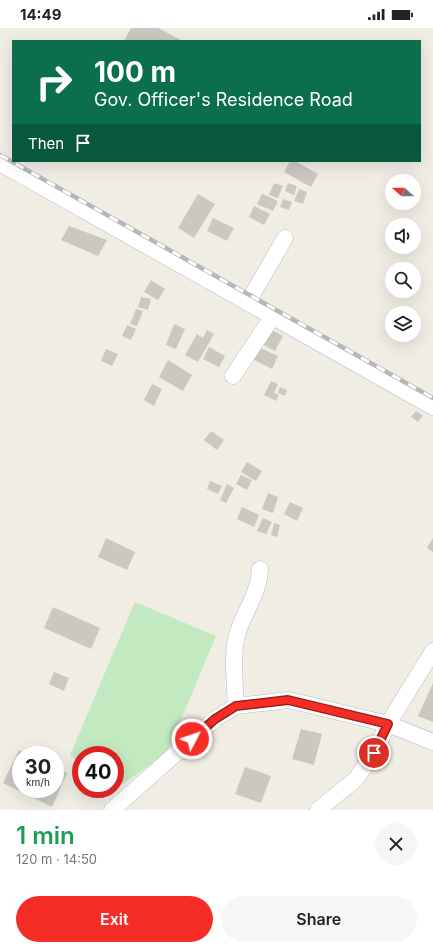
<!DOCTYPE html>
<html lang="en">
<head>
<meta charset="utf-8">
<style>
	body { margin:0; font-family:Inter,sans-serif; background:#f6f6f6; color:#222; height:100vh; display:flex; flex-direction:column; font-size:15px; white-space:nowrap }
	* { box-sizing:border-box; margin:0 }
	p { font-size:13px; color:#767676 }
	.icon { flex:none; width:22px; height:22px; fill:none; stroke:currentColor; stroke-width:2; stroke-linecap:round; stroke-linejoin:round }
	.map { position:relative; height:782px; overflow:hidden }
	.side { display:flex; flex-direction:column; background:#fff; flex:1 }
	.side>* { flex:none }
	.banner { position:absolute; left:12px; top:12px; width:409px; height:122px; border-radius:0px; box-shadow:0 4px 16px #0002; background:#0b6e4f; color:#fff; overflow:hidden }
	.needle { width:26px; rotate:290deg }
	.tools { position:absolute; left:385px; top:146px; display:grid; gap:8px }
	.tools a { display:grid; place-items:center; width:36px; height:36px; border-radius:50%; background:#fff; box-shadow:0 4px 16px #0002; font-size:20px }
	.speed { position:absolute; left:12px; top:718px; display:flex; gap:8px; font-size:20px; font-weight:700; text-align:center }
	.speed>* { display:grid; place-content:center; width:52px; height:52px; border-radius:50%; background:#fff; box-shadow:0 4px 16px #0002; line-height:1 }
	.speed small { font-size:10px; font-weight:400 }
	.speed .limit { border:6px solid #d22; background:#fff; color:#111 }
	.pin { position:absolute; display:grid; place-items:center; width:34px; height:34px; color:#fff; margin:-17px; border:2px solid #fff; border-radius:50%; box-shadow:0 1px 4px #0007 }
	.me { position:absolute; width:44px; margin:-22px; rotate:49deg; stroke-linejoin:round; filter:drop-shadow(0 0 3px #0008) }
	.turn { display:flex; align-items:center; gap:14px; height:84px; padding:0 16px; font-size:18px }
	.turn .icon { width:52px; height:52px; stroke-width:2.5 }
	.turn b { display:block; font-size:28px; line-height:34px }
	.then { display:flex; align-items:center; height:38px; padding:0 16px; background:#0003; gap:8px; font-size:15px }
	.round { display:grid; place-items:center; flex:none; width:42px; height:42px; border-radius:21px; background:#f6f6f6 }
	.summary { display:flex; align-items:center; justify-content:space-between; height:68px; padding:0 16px }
	h1 { font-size:24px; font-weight:600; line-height:30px; color:#1e9e55 }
	.primary-button { display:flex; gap:8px; margin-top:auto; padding:8px 16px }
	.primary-button a { flex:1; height:46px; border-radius:24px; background:#f52d26; color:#fff; font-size:16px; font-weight:600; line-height:46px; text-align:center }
	.primary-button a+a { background:#f6f6f6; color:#222 }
	.status { display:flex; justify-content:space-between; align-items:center; height:28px; padding:0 20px; background:#fff; direction:ltr }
	.status svg { height:11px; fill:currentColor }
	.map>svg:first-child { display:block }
</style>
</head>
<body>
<div class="status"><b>14:49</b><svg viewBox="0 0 49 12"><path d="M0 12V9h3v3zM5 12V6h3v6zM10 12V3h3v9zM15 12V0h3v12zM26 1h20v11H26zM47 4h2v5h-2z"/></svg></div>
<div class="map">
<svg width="433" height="782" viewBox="0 0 433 782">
	<rect width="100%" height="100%" fill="#f0ede5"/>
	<path fill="#c2e9c0" d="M135,574l81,34 -49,117 -50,35 -2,-2v-31h-34v8l-11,-8z"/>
	<g fill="#cbc8c2">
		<path d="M131,0h27l25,13h-59z"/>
		<path d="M290,133h5l23,13 -7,13 -27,-15z"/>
		<path d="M274,155l9,3 -5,12 -9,-3z"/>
		<path d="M288,155l9,3 -3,9 -9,-4z"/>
		<path d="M299,161l8,3 -4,12 -9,-3z"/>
		<path d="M198,166l17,10 -21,34 -16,-10z"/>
		<path d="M262,166l16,7 -5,10 -16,-7z"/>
		<path d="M283,171l9,3 -3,8 -9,-3z"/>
		<path d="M254,178l16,8 -6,11 -15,-8z"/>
		<path d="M213,190l21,10 -7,13 -20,-10z"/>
		<path d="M69,198l38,14 -9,16 -37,-16z"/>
		<path d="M151,252l14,9 -7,11 -14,-8z"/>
		<path d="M141,269l10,2 -3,11 -10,-3z"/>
		<path d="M136,281l7,2 -6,15 -7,-2z"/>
		<path d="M174,296l11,5 -9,20 -10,-4z"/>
		<path d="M127,297l9,4 -5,11 -9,-4z"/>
		<path d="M270,301l13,7 -8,15 -13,-7z"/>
		<path d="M207,302l7,4 -16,28 -13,-7 12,-21 6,4z"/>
		<path d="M209,319l16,9 -6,11 -16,-8z"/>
		<path d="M258,319l20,9 -6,13 -20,-10z"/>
		<path d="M106,321l12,5 -6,12 -11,-5z"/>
		<path d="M168,332l24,15 -9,16 -24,-14z"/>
		<path d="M271,353l7,3 -4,9 5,2 -3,6 -12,-6z"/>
		<path d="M152,356l10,5 -8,17 -10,-6z"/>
		<path d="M280,359l7,3 -2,6 -7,-3z"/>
		<path d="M416,383l7,5 -5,6 -7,-5z"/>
		<path d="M211,403l13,9 -7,10 -13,-10z"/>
		<path d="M247,434l15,9 -6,10 -15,-9z"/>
		<path d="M241,447l11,5 -5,10 -11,-6z"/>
		<path d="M210,453l12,5 -4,8 -11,-5z"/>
		<path d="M227,456l7,4 -8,15 -6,-3z"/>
		<path d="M268,465l10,4 -5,16 -11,-4z"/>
		<path d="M290,474l13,6 -6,13 -13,-7z"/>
		<path d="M242,479l17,8 -5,12 -17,-8z"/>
		<path d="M263,490l9,4 -6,12 -9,-3z"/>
		<path d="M274,495l6,2 -3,12 -6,-2z"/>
		<path d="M106,510l29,14 -8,18 -29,-13z"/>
		<path d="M433,510v14l-6,-4z"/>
		<path d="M53,579l47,21 -9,21 -47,-21z"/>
		<path d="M54,644l15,6 -5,13 -15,-7z"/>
		<path d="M433,655v39l-15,-6z"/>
		<path d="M301,701l21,5 -8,31 -22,-6z"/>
		<path d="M19,722l11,5h-9v34h34v-22l12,6 -15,34 -49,-24z"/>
		<path d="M245,739l26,9 -10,27 -26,-9z"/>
	</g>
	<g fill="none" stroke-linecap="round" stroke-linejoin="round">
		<defs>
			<g id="minor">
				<path d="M0,135l433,244"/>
				<path d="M248,274l37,-64"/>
				<path d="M233,348l40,-60"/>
				<path d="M236,678c-1,-22 -4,-45 0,-67 5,-24 23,-43 24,-70"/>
				<path d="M112,782l103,-91 21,-13 53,-6 99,24 45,18"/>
				<path d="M318,782l38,-31 18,-26 14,-29 45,-73"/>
			</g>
		</defs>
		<use href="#minor" stroke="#b8bbc0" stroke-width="17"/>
		<use href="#minor" stroke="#fff" stroke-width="16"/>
		<defs>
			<path id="rail" d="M0,127l433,243"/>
		</defs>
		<use href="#rail" stroke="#b6b7b8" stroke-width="4.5"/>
		<use href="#rail" stroke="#fff" stroke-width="3" stroke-dasharray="9" stroke-linecap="butt"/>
	</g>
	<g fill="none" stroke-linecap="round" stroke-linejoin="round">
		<defs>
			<path id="route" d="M192,711l23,-20 21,-13 52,-6 100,24 -14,29"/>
		</defs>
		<use href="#route" stroke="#9f1d19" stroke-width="10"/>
		<use href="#route" stroke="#f52d26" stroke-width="7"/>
	</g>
</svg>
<div class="tools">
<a><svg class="needle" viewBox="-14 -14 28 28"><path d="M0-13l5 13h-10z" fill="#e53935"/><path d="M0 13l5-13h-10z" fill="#767676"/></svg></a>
<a><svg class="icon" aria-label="sound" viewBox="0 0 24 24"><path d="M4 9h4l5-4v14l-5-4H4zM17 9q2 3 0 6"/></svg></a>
<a><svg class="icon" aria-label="search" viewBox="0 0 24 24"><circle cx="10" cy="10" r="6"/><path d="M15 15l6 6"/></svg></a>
<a><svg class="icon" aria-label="layers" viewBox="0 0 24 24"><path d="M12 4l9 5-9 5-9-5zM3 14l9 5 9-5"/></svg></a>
</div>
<div class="speed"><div>30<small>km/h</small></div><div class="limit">40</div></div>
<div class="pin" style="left:374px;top:725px;background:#d93025"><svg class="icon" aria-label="arrive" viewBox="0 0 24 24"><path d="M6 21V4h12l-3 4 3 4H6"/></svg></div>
<svg class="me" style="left:192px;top:711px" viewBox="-20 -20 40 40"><circle r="17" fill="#f52d26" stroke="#fff" stroke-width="3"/><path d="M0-11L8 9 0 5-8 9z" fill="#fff"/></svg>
<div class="banner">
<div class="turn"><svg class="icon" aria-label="right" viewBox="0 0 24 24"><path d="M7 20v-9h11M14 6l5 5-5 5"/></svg><div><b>100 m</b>Gov. Officer's Residence Road</div></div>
<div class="then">Then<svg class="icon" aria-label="arrive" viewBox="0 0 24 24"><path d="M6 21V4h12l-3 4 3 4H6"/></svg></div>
</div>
</div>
<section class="side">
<div class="summary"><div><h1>1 min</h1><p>120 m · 14:50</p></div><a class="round"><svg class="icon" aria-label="close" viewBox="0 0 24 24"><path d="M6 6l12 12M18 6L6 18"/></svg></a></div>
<div class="primary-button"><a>Exit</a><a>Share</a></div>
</section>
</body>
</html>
